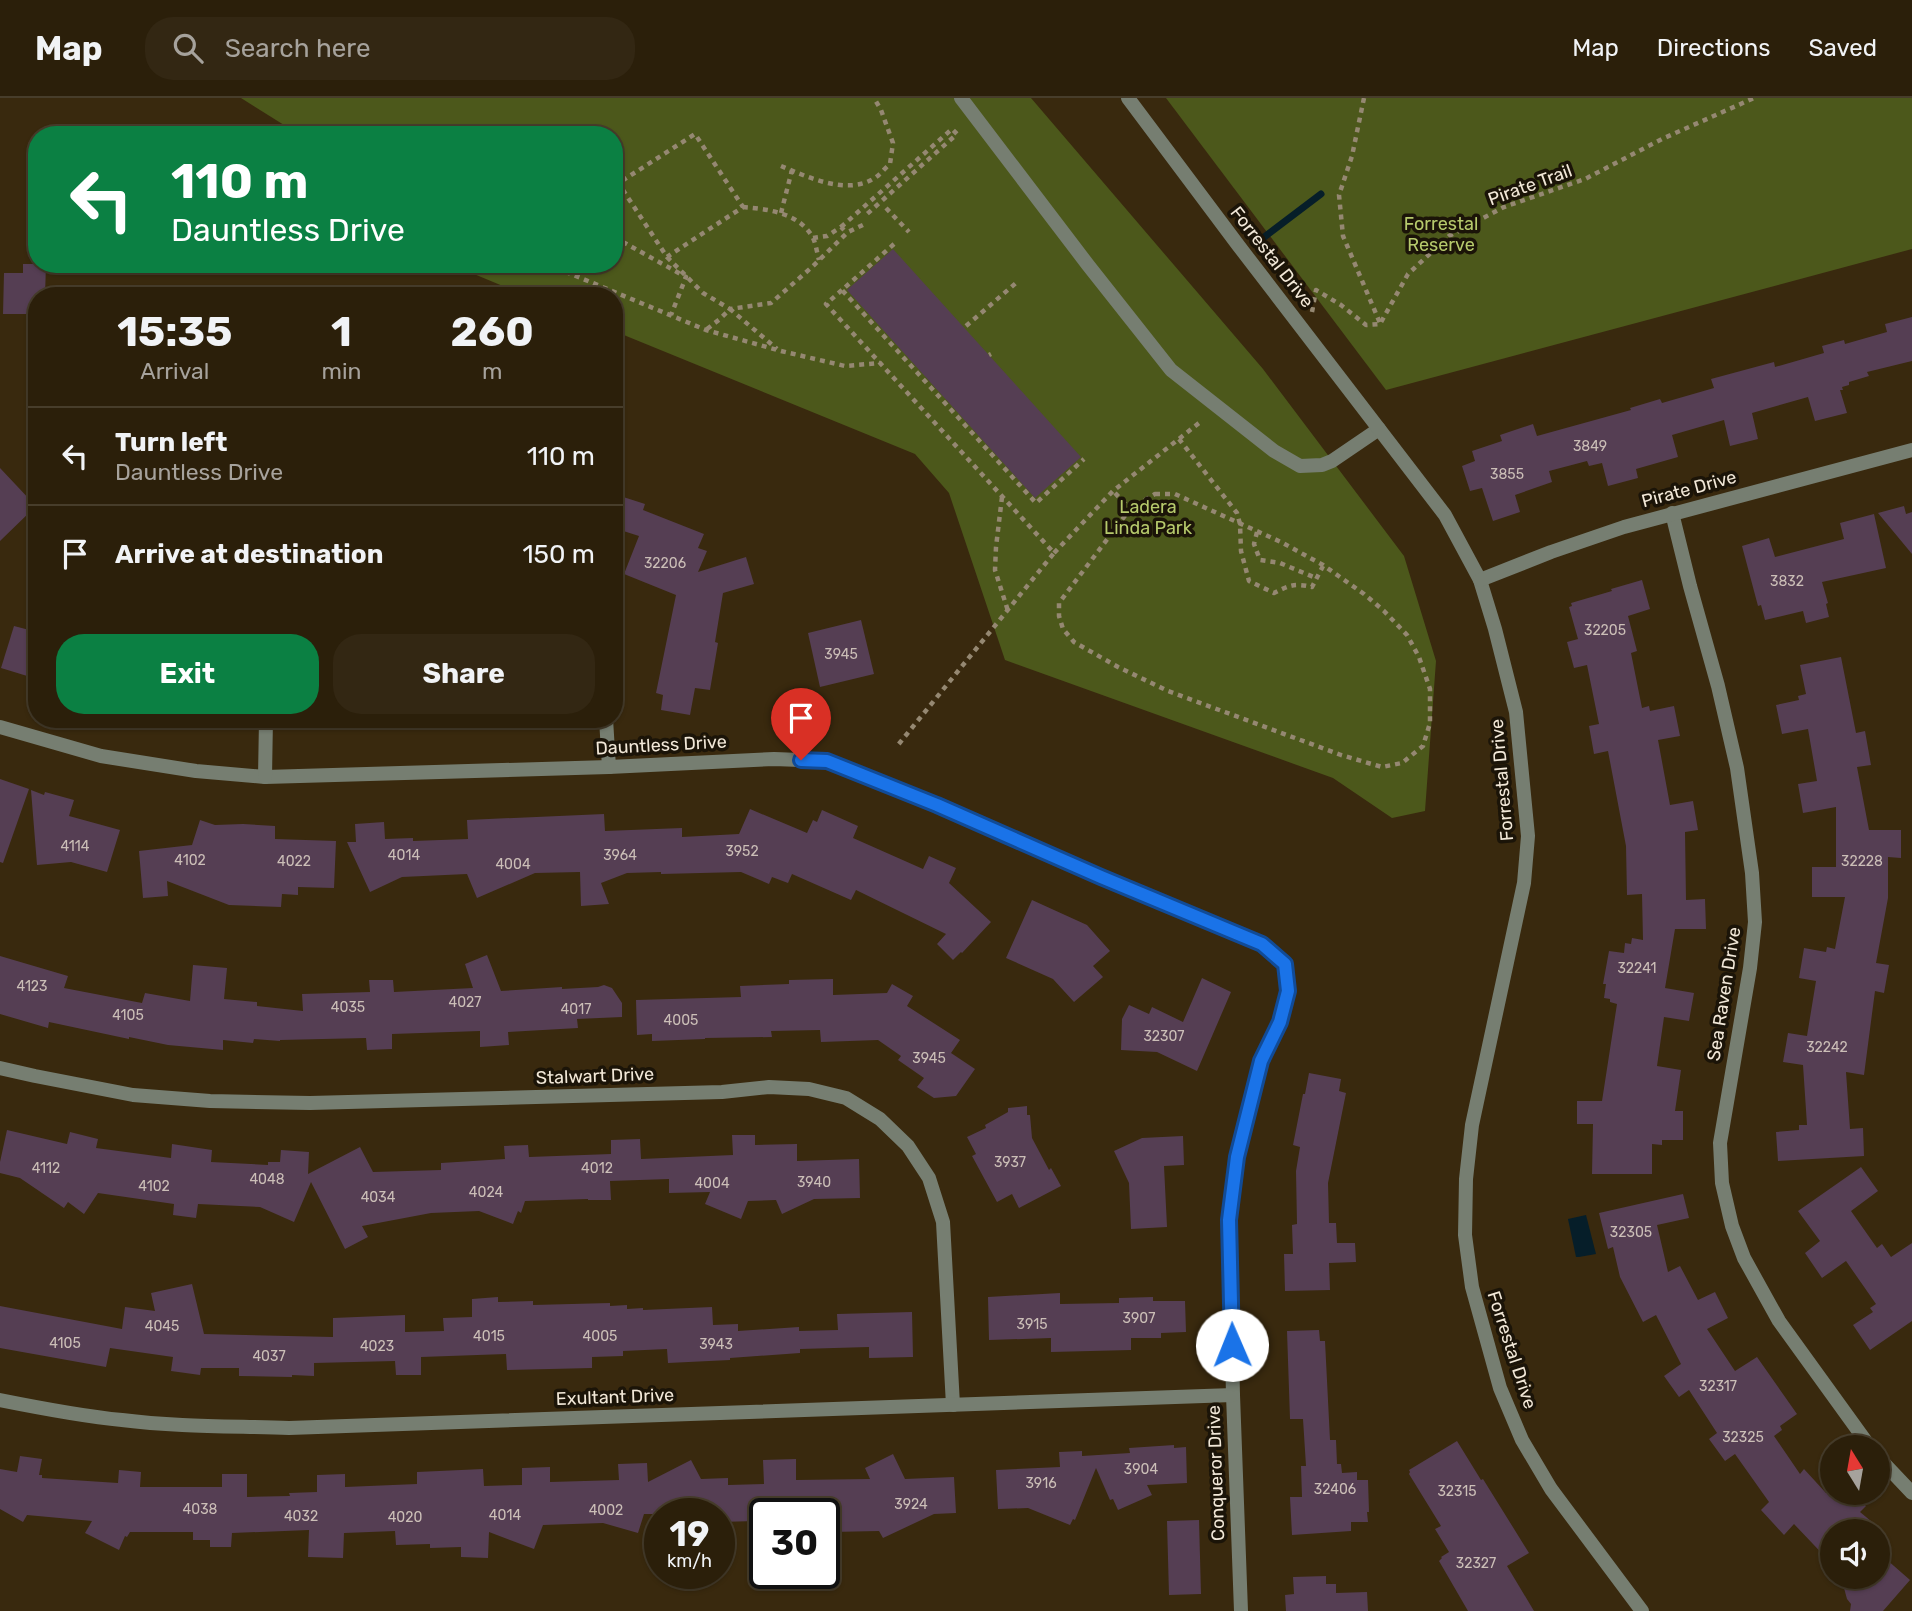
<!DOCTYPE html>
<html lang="en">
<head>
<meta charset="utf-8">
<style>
	body { margin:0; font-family:Rubik,sans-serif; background:#332713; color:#f1f3f6; height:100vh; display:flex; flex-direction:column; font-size:26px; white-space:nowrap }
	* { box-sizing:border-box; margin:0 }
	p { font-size:23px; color:#a6a29c }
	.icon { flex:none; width:38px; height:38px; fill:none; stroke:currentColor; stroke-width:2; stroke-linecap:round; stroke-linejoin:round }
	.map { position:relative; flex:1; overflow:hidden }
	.details { position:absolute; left:28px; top:189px; width:595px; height:441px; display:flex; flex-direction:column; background:#2b1f0a; border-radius:28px; box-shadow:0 2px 5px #0004,0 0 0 2px #473d2b }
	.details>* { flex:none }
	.hud { position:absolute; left:28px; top:28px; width:595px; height:147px; border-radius:28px; box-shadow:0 2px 5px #0004,0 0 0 2px #473d2b; background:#0b8043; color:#fff; overflow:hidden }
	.needle { width:46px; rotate:349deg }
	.buttons { position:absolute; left:1820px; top:1337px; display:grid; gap:14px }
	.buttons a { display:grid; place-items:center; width:70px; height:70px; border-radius:50%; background:#2b1f0a; box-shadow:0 2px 5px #0004,0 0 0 2px #473d2b; font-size:35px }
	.speed { position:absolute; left:644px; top:1400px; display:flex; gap:14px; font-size:35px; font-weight:700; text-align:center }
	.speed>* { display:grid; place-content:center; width:91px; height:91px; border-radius:50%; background:#2b1f0a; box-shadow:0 2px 5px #0004,0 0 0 2px #473d2b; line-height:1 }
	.speed small { font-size:18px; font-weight:400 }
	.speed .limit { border:4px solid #111; border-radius:10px; background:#fff; color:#111 }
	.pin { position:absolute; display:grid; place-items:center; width:60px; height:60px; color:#fff; margin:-72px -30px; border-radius:50% 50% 50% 0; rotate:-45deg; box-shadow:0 0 7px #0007 }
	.pin .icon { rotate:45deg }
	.me { position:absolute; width:77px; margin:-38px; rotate:359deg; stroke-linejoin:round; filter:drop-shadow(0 0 5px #0008) }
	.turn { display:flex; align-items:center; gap:24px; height:147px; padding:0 28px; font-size:32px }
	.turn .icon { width:91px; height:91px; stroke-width:2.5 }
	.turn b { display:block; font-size:49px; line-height:60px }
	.eta { display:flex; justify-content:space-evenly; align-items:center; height:119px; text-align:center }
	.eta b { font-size:42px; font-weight:700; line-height:49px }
	.primary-button { display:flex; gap:14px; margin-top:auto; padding:14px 28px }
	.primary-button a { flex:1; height:80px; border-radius:28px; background:#0b8043; color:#fff; font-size:28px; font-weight:700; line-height:80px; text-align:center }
	.primary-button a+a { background:#332713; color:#f1f3f6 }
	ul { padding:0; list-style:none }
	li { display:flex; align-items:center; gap:21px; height:98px; padding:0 28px; border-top:2px solid #473d2b }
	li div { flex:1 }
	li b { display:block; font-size:26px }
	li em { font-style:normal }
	header { display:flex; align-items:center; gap:42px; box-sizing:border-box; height:98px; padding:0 35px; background:#2b1f0a; border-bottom:2px solid #473d2b }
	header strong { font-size:33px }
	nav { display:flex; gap:38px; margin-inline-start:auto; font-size:24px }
	.search { width:490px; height:63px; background:#332713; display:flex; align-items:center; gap:18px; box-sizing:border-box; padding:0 24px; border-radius:28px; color:#a6a29c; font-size:26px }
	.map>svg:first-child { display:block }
</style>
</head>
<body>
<header>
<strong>Map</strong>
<div class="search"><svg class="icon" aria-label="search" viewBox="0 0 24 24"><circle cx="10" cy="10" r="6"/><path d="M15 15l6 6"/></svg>Search here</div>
<nav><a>Map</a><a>Directions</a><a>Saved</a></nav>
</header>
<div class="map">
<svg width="1912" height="1513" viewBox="0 0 1912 1513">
	<rect width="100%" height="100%" fill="#39290e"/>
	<g fill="#4c581b">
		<path d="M241,0h790l232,271 141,187 32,105 -11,150 -33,7 -59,-40 -328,-118 -56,-167 -34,-39 -301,-123v-35h-87l-77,-32h164v-129h-314z"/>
		<path d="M1166,0h746v151l-526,141z"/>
	</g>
	<path fill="#061e29" d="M1586,1117l10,39 -17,3h-3l-8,-38z"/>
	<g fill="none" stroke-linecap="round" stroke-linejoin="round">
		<path stroke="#061e29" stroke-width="7" d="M1263,140l58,-44"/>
	</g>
	<g fill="#553e53">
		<path d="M893,151l188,208 -46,41 -188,-208z"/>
		<path d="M23,166h23l-1,32h-8v18h-34l1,-41h19z"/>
		<path d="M1912,219v44l-45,11 2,4 -20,6v3l-7,2 1,3h-3l7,23 -32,8 -7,-24 -56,16 6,26 -28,7 -6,-26 -52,15 6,22 -42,12 2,9 -30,8 -6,-23 -13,3 -2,-5 -38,10 3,11 -37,13 5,17 -27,9 -11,-33 -12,3 -8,-25 13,-5 -3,-10 30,-10 -2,-6 33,-11 4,12 94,-26 -1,-2 30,-9 2,4 52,-15 -3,-9 63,-17 1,5 49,-14 -2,-7 22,-6 1,4 42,-12 -2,-8z"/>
		<path d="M0,370l32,34 -2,2 4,4 -34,33z"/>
		<path d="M614,396l31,10 -2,6 61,24 -6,14 9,3 -9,21 48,-15 8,27 -31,9 -8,49 3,1 -8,47 -15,-2 -5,27 -29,-5 2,-15 -7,-2 20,-98 -52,-21 15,-38 -25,-8z"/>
		<path d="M1904,408l2,8 6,-2v42l-34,-41z"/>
		<path d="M1874,416l12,54 -64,14 6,21 -2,1 3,13 -23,6 -3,-12 -38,9 -4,-15 -3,1 -16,-60 27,-8 6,19 69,-18 -4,-16z"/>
		<path d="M1642,482l8,29 -22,7 9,35 -6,2 11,55 7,-2 1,5 24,-5 6,30 -22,4 12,65 23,-4 5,29 -13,2 1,68 19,-1 1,30h-31l-10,59 29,5 -5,28 -25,-4 -7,49 24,4 -6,41h8v29h-21v5l-10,-1v30h-60l1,-50h-16v-23h25l15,-97 -7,-2v-3l-6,-1 2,-14h-3l6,-33 15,2 1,-10 6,1 1,-6 11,2 -1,-46 -15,1 -1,-49 -18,-95 -14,3 -5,-28 10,-2 -12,-59 -13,3 -7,-26 11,-3 -9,-32 3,-1 -1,-3 41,-12 -1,-2z"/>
		<path d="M861,522l13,54 -54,13 -12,-54z"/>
		<path d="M14,528l23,6v47l-36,-11z"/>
		<path d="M1841,559l15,76 9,-2 6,34 -14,2 12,63h32v28l-13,-1v41l-12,65 13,2 -5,28 -9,-2 -11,84 -18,-3 4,57 13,-1 1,28 -86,5 -2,-29 23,-2v-5h8l-4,-60 -20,-3 5,-29 19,3 9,-55 -17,-3 5,-30 22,4 1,-5 8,2 10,-52h-33v-30h24v-60l-33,6 -5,-29 19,-3 -9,-52 -26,5 -6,-29 23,-5 -1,-4 8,-2 -6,-29z"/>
		<path d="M0,681l29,10 -26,74 -3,-1z"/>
		<path d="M31,692l13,5 1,-3 29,8 -5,16 51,14 -13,42 -36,-10 -34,3z"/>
		<path d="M750,711l57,24 6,-13 4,2 5,-12 36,16 -5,12 70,31 6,-13 27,12 -7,15 42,39 -29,31 -1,-1 -8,8 -16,-16 9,-10 -90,-44 -5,10 -59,-26 -4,9 -16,-6 -3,7 -28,-12 -80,2v-2l-34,1 -26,10 8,21 -28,2 -1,-34 -45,1 -58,25 -10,-24 -65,3 -32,15 -23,-50h9l-1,-18 29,-2 1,17 28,-1v3l55,-2 -1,-19 137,-6 1,17 77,-3v9l57,-3z"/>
		<path d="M200,722l15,5 28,-1 32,2v13l61,2 -2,47 -36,-1v8l-16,-1 -1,13 -52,-2 -62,-24 1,15 -25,2 -4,-47 53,-6z"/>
		<path d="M1032,802l55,25 23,26 -17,15 10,11 -29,25 -21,-23 -47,-21z"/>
		<path d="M487,857l14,36 61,-4v2l36,-2 6,-2 8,3 10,15v14l-45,2 1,9 -70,4 1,13 -29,2v-16l-88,3v15l-25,1 -1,-12 -86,2v1l-26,-2 -1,4 -30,-3v10l-55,-5 -39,-8v2l-80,-17 -1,6 -48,-14v-58l68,20 -4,12 78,15 3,-10 45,8 3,-36 34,3 -3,31 33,3v4l46,5 -1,-17 68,-2 -1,-12h24l1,12 79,-4 -8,-24z"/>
		<path d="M1202,880l29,14 -34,79 -40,-19 -36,-2 1,-31 7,-14 20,9 3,-7 31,15z"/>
		<path d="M833,881v16l54,-2 5,-9 21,12 -6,10 53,34 -9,13 24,16 -19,27 -22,2 -17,-11 7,-9 -26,-18 3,-4 -23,-16 -57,2 -1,-12 -49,1 1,6 -67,1v1l-53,2v-7l-15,1 -1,-35 105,-3 -1,-11 49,-2v-4z"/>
		<path d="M1309,975l32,6 -2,12 7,2 -18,90 1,40h7l1,20h18l1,19 -27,1 1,27 -45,1 -1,-37h9l-1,-29 5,-1 -1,-53 4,-24 -7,-2 10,-51h2z"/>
		<path d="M1027,1008v9h3l2,23 17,32 2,-2 10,18 -42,22 -7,-14 -15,8 -25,-46 4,-2 -9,-17 19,-9 -1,-3 23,-13v-4z"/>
		<path d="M7,1032l60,14 3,-12 28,7 -2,9 75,10 1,-14 40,6 -1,12 57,3v-3h12l1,-12 28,2 -1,22 52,-27 13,25 68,-2v-7l64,-4 -1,-13 24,-1 1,12 82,-3v-14l29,-1 1,20 92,-4 -1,-20h23v10l42,-1v17l62,-2 1,39 -46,1 -32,15 -6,-14 -28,1 -7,18 -36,-15 5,-12 -41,1v-14l-59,2 1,19h-23v-1l-63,2 -4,12 -3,-2 -5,13 -34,-13 -48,2 -69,13 6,11 -23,12 -34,-67 -17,40 -34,-15 -62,-3 -2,14 -23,-3 1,-11 -76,-11 -14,21 -16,-12 -4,6 -44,-30 -20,-5v-11z"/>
		<path d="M1183,1038l1,29 -20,1 3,61 -36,2 -2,-46 -15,-32 28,-13z"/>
		<path d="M1861,1069l17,24 -27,20 26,37 5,-4 9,13 21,-14v78l-42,29 -17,-25 20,-13 -3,-4 6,-4 -30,-43 -24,17 -17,-25 15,-12 -22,-30z"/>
		<path d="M1683,1096l6,24 -32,7 11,47 12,-6 18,34 17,-8 13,26 -21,11 28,42 22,-14 40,57 -17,12 2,4 -8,6 26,38 4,-5 22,24h27l13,13 -6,6 23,19h-51v33l-38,-40 -10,11 -23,-25 8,-8 -34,-48 -10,7 -16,-22 8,-6 -28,-43 -10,7 -15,-21 17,-12 -25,-49 -13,7 -23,-45 -7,-30 -5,2 -9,-36z"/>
		<path d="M192,1186l12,50 129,3v-19l72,-3v17l39,-1 -1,-13 29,-1v-18l26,-2v5l35,-1v4l77,-2v3l17,-1v4l16,-1v2l69,-3 1,18 25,-1v7l61,-4v4l39,-1 -1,-16 75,-2 1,45 -44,1v-11l-69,2v4l-70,5v2l-62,3 -1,-14 -44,2v5l-31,1v11l-85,2 -1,-16 -85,3v18h-25l-1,-14 -81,2v13l-22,-1v2l-53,-1v-8h-38l-1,7 -29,-4 2,-14 -63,-9 -4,19 -106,-19v-42l122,23 3,-22 30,4 -4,-18z"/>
		<path d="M1060,1195v11l59,-1v-5l34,-1v4h32l1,31 -25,1v5h-30v12l-80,2v-14l-62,2 -1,-43z"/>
		<path d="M1319,1232l1,11h5l5,99h6l1,24h4l1,9 15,-1v8h11l1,32h-2l1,10h-17v9l-59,4 -2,-38h12l-1,-31h5l-3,-47h-13l-3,-88z"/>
		<path d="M1457,1343l24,39 2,-1 46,74 -22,13 27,45h-66l-29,-50 3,-3 -1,-1 8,-5 -14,-23 6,-3 -32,-52 1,-2 -1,-2z"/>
		<path d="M1174,1347v3l12,-1 1,36 -40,2 5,10 -34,15 -5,-11 -3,1 -14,-32 -21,52 -2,-1 -3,6 -42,-17 -30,1 -2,-39 64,-3 -1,-15 23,-1v5l48,-3 -1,-5z"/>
		<path d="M893,1356l12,25 49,-2 2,36 -22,1 -51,24 -4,-7 -48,1v-7h-7v-11h-68v7l-37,1v-8h-75l-6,19 -35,-10 -60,2 -9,24 -45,-17 -1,26 -27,-1v-10l-31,1v-4l-34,1 -1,-14 -51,2 -1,25 -35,-1 1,-27 -77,3 -1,14h-21v-7h-17v-8h-63l-3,5 -2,-1 -6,14 -34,-17 7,-12 -65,-6 -4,7 -23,-13v-40l17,3 3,-16 22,3 -3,16h3v3l76,5 1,-13 22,2 -1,15h82v-13h25v23l43,-1 -1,-3 28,-1v-17l28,-1v13l72,-3v-12l66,-3 1,17 38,-1v-17l28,-1v15l69,-2 -1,-16 29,-1 1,19 43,-22 10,19 27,-1v7l36,-1 -1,-24 33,-1v21l74,-1 -5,-11z"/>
		<path d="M1199,1422l2,74 -32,1 -2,-74z"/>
		<path d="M1878,1454l32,28 -27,31h-33l1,-7 -4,-5 -6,-22h37z"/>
		<path d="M1326,1478v8h10v9l31,-1 1,19h-82l-1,-16 9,-1 -1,-17z"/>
	</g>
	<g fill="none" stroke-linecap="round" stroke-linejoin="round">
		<g stroke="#958872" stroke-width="4.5" stroke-dasharray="5 5" stroke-linecap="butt">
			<path d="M1364,0l-12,58 -13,39 4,41 37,87"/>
			<path d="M781,68c26,11 65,29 92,13 6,-3 11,-10 17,-15l3,-21 -12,-33 -7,-12"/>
			<path d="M614,88l81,-52 48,73 -76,50 -48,-73"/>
			<path d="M743,109c25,2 57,6 70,31 3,6 4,15 6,22"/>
			<path d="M886,110l23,24"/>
			<path d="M781,115l11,-43"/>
			<path d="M841,129l111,-98 5,5 -90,80"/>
			<path d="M614,139l72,40 -15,38"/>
			<path d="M813,140l14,-2 14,-9 6,6"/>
			<path d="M894,146l-52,46 194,213 48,-44"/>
			<path d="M667,159l36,36 27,16 41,-6 41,-36 36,-35 19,-9"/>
			<path d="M547,166l159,66 75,21 64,15 35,-3"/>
			<path d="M842,192l-16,14 228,249 -156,192"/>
			<path d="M1312,214l4,-22 25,15 25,20 14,-1 28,-50 41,-38 55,-29 81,-28 77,-40 92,-41"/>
			<path d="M966,228l50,-43"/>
			<path d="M707,231l13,-10 10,-10 47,40"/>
			<path d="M989,257l2,-1"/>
			<path d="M1179,341l58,74 3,11 1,27 8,30 25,12c16,-8 20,-10 38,-6l11,-21"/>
			<path d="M1115,395l15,16"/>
			<path d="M1155,396h20l106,48 42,23 41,29 20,17 23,24 12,22 11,32v34l-7,23 -21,17 -20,4 -41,-12 -173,-64 -50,-24 -44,-25 -11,-13 -4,-13v-13l71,-94z"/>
			<path d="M1002,399l-6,50 -1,23 13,41"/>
			<path d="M1257,434l-3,12 6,16 20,3 36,15"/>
			<path d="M1054,455l59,-62 86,-68"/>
		</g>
		<path stroke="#767e71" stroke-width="14" d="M961,0l127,167 83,105 103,81 26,15 22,-1 10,-4 47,-32"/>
		<g stroke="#767e71" stroke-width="14">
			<path d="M1128,0l110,147 207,270 35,65 15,49 21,83 12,124 -4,47 -52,242 -6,54 -1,56 7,52 28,101 22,52 29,49 91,122"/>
			<path d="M1672,415l18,73 28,100 19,82 15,105 3,49 -5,46 -30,175 2,40 10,43 12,32 35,63 91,126"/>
			<path d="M1480,482l71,-28 73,-25 288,-77"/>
			<path d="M606,621l3,48"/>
			<path d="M0,629l101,29 95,15 69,6 344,-10 165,-8 53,2 110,44 164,72 161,67 23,20 3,27 -8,31 -19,39 -24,96 -8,63 4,175 8,216"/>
			<path d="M265,679l1,-58"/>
			<path d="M0,970l35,8 98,19 77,6 100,2 412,-11 47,-5 40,2 37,9 34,21 28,27 21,32 14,44 10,183"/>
			<path d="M0,1302c40,8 81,16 122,20 55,7 111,6 167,8l944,-33"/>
			<path d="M1878,1359l34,36"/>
		</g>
	</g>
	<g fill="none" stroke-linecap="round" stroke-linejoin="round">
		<defs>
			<path id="route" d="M801,662l26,1 110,44 164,72 161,67 23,20 3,27 -8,31 -19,39 -24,96 -8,63 3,125"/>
		</defs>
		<use href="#route" stroke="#114b97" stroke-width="18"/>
		<use href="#route" stroke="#1a73e8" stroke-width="12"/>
	</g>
	<g text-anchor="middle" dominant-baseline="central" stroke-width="7" stroke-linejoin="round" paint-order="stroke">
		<g font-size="14" fill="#cbbeb7">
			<text x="1590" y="348">3849</text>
			<text x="1507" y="376">3855</text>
			<text x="665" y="465">32206</text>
			<text x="1787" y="483">3832</text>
			<text x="1605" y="532">32205</text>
			<text x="841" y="556">3945</text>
			<text x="75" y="748">4114</text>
			<text x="742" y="753">3952</text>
			<text x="404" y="757">4014</text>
			<text x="620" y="757">3964</text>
			<text x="190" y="762">4102</text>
			<text x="294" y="763">4022</text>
			<text x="1862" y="763">32228</text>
			<text x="513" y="766">4004</text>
			<text x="1637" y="870">32241</text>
			<text x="32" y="888">4123</text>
			<text x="465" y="904">4027</text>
			<text x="348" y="909">4035</text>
			<text x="576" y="911">4017</text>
			<text x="128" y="917">4105</text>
			<text x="681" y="922">4005</text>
			<text x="1164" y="938">32307</text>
			<text x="1827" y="949">32242</text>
			<text x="929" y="960">3945</text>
			<text x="1010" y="1064">3937</text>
			<text x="46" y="1070">4112</text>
			<text x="597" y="1070">4012</text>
			<text x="267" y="1081">4048</text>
			<text x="814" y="1084">3940</text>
			<text x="712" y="1085">4004</text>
			<text x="154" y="1088">4102</text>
			<text x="486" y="1094">4024</text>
			<text x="378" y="1099">4034</text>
			<text x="1631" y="1134">32305</text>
			<text x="1139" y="1220">3907</text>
			<text x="1032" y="1226">3915</text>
			<text x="162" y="1228">4045</text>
			<text x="489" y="1238">4015</text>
			<text x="600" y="1238">4005</text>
			<text x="65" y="1245">4105</text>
			<text x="716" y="1246">3943</text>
			<text x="377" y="1248">4023</text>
			<text x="269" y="1258">4037</text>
			<text x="1718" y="1288">32317</text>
			<text x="1743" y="1339">32325</text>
			<text x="1141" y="1371">3904</text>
			<text x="1041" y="1385">3916</text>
			<text x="1335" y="1391">32406</text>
			<text x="1457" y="1393">32315</text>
			<text x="911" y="1406">3924</text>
			<text x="200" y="1411">4038</text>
			<text x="606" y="1412">4002</text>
			<text x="505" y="1417">4014</text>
			<text x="301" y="1418">4032</text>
			<text x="405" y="1419">4020</text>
			<text x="1476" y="1465">32327</text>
		</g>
		<g font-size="18" fill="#f2e8d8" stroke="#1b1408">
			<text transform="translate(1530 87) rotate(-20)">Pirate Trail</text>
			<text transform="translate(1272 159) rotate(52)">Forrestal Drive</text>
			<text transform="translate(1689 391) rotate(-15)">Pirate Drive</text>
			<text transform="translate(661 647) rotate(-3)">Dauntless Drive</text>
			<text transform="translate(1502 682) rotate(-95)">Forrestal Drive</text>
			<text transform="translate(1724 896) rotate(-81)">Sea Raven Drive</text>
			<text transform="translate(595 978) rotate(-2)">Stalwart Drive</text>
			<text transform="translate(1512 1252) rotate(72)">Forrestal Drive</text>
			<text transform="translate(615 1299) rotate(-2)">Exultant Drive</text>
			<text transform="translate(1216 1375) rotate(-92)">Conqueror Drive</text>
		</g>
		<g font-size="18" fill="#b6ca6c" stroke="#1b1408">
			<text x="1441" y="126">Forrestal<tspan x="1441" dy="21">Reserve</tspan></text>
			<text x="1148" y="409">Ladera<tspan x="1148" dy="21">Linda Park</tspan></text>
		</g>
	</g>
</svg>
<div class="buttons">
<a><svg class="needle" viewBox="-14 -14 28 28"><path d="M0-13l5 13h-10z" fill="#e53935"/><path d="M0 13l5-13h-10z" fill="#a6a29c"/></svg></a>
<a><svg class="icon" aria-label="sound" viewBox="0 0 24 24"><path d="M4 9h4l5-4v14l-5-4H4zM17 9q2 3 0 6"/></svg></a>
</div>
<div class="speed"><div>19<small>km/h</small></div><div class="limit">30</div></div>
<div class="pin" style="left:801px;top:662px;background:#d93025"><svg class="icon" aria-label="arrive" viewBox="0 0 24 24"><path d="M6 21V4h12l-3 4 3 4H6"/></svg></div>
<svg class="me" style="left:1232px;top:1247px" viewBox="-20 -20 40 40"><circle r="19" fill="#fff"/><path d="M0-13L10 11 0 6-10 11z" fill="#1a73e8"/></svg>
<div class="hud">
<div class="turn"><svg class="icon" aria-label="left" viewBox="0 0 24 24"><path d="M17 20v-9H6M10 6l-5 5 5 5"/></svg><div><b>110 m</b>Dauntless Drive</div></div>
</div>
<section class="details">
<div class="eta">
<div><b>15:35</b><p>Arrival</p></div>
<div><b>1</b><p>min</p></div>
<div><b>260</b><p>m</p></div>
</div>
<ul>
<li><svg class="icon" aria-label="left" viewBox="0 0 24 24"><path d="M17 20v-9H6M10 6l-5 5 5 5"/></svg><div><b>Turn left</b><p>Dauntless Drive</p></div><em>110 m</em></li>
<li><svg class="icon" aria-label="arrive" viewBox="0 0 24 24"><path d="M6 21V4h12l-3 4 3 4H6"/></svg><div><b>Arrive at destination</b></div><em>150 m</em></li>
</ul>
<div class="primary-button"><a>Exit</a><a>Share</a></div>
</section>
</div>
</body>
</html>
